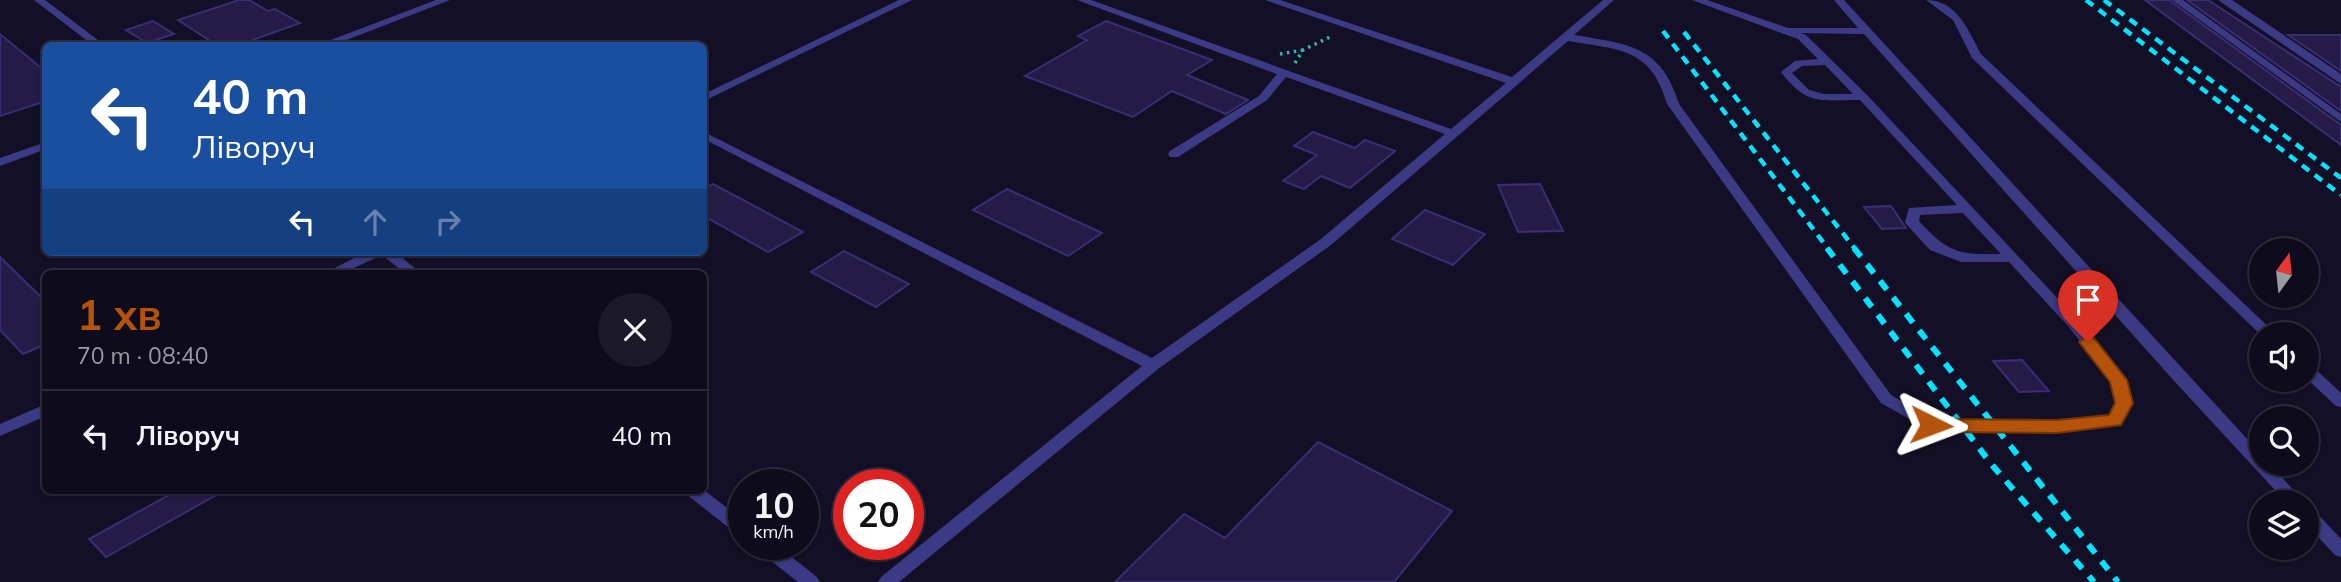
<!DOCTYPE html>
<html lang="uk">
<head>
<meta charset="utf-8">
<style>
	body { margin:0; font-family:Mulish,sans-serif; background:#1c1929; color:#f1f3f6; height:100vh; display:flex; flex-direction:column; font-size:26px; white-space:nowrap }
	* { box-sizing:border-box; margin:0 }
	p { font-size:23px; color:#9b9ba3 }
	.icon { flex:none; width:38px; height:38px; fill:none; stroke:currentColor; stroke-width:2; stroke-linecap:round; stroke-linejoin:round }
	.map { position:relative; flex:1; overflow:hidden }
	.side { position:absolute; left:42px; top:270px; width:665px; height:224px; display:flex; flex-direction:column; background:#0e0b1c; border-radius:10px; box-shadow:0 2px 5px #0004,0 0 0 2px #2e2b3b }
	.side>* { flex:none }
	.guide { position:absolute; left:42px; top:42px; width:665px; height:214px; border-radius:10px; box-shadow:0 2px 5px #0004,0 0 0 2px #2e2b3b; background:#1a4fa0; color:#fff; overflow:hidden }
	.needle { width:46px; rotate:15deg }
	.controls { position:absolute; left:2249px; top:238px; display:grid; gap:14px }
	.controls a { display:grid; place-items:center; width:70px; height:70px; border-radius:50%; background:#0e0b1c; box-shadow:0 2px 5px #0004,0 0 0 2px #2e2b3b; font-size:35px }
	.speed { position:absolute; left:728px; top:469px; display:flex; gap:14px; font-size:35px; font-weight:700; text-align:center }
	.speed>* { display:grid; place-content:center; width:91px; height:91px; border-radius:50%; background:#0e0b1c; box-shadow:0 2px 5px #0004,0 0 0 2px #2e2b3b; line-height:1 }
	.speed small { font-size:18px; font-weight:400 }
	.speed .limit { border:10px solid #d22; background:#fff; color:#111 }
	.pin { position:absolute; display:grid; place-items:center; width:60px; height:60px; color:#fff; margin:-72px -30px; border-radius:50% 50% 50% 0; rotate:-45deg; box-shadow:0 0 7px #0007 }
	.pin .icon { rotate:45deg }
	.me { position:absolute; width:77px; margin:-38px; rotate:93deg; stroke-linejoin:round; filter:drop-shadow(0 0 5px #0008) }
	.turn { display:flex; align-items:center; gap:24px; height:147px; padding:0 35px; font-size:32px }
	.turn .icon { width:91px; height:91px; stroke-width:2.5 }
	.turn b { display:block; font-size:49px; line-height:60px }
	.lanes { display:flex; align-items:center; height:66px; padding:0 35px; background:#0003; justify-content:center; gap:35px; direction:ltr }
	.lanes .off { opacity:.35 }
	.round { display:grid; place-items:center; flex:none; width:74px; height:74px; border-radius:37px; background:#1c1929 }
	.overview { display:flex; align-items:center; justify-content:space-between; height:119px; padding:0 35px }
	h1 { font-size:42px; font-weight:700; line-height:52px; color:#b45309 }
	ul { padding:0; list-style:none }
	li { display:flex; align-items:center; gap:21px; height:91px; padding:0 35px; border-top:2px solid #2e2b3b }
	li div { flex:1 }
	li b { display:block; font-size:26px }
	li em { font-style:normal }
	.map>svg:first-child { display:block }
</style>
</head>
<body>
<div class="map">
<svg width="2341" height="582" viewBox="0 0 2341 582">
	<rect width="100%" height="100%" fill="#130f26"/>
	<g fill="#241b47" stroke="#3b2d73" stroke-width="2">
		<path d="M239,0h10l19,11 7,-2 25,14 -64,23h-18l-40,-26z"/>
		<path d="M2145,0h24l172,125v20z"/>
		<path d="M2187,0h21l133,87v24z"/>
		<path d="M153,21l21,13 -27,9 -21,-13z"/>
		<path d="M1106,21l106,39 -25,15 61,25 -22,14 -54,-23 -39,26 -108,-41 62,-36 -9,-4z"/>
		<path d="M0,34l46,38v29l-46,15z"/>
		<path d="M2288,35h53v36z"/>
		<path d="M1313,132l42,16 10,-8 30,11 -45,37 -29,-12 -17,13 -21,-8 34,-26 -23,-9z"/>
		<path d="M713,184l90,48 -35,20 -64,-36v-27z"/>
		<path d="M1540,184l23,47 -45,1 -20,-47z"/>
		<path d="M1007,189l95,44 -34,23 -95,-46z"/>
		<path d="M1891,206l15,22 -24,1 -18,-22z"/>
		<path d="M1425,210l60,24 -32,31 -61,-26z"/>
		<path d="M844,251l65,33 -33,23 -65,-35z"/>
		<path d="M0,257l46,45v42l-23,10 -23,-24z"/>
		<path d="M2022,360l27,31 -30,1 -26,-31z"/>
		<path d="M1318,442l134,69 -58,71h-279l69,-68 41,24z"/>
		<path d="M178,490h47l-119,67 -17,-18z"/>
	</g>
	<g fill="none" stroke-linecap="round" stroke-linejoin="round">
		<g stroke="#2fb8b0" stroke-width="3.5" stroke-dasharray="2.5 4.5" stroke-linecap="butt">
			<path d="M1280,54l23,-4"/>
			<path d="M1295,63l8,-13 29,-14"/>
		</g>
		<g fill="#3d3a85" fill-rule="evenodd">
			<path d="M34,0h11l61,46h-12z"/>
			<path d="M436,0h14l-119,46h-16z"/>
			<path d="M899,0h13l-208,101v-7z"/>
			<path d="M1077,0h14l360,129 55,-46 -241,-83h15l232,77 91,-77h11l-40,35c54,9 87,10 105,69l212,291 43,25 123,1 53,-6 6,-12 -4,-22 -45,-56 -58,-63h-48l-31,-12 -23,-25 -2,-3 4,-14 48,-3 -97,-105c-40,0 -53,6 -79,-28l14,-11 23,-2 -20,-20 -106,-39h15l81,28h70l-24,-28h10l417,454v10h9l34,38h-18l-110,-119 -312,-349 -63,-1 5,2 61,60 210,224 47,57 8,27 -11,21 -64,9 -126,-2 -50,-28 -214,-299c-16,-57 -48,-54 -99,-63l-237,204 -173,124 -259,213h-21l3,-5 261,-211 -438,-227v-7l448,226 169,-119 124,-105 -159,-57 -19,23 -89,57h-8l-2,-3 2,-3 89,-55 18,-22zM1825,65l28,29h-29l-15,-4 -17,-17 10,-7zM1963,213l38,41c-42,1 -53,-1 -82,-33l1,-6z"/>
			<path d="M1926,0c31,0 42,30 55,54l295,280 -15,1 -289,-277 -19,-38z"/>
			<path d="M2172,0h11l158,114v8z"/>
			<path d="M46,142v7l-46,17v-8z"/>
			<path d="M366,252h29l26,21h-16l-23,-18 -39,18h-18z"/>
			<path d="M2306,364l5,1 30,28v14l-5,-1 -30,-28z"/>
			<path d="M46,404v12l-46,20v-12z"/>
			<path d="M684,490h20l40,31v15l-6,-1 -52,-41z"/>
			<path d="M2306,507l6,1 29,31v18l-6,-2 -29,-31z"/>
			<path d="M753,544h22l42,33 3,5h-22l-42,-33z"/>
		</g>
		<path fill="#3d3a85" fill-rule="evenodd" d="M2218,0h14l109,74v10z"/>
		<g stroke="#00e5ff" stroke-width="4.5" stroke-dasharray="9 7" stroke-linecap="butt">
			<path d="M2086,0l255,195"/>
			<path d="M2104,0l237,178"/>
			<path d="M1663,31l166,219"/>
			<path d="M1684,32l172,218"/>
		</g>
		<g stroke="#00e5ff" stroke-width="6" stroke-dasharray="11 10" stroke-linecap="butt">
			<path d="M1827,248l165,217 102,117"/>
			<path d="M1854,248l264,334"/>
		</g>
	</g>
	<path fill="#b45309" stroke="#753606" stroke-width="2" d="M2088,336l6,2 33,42 6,23 -12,22 -64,8 -126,-1 -7,-2 -2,-5 2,-4 7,-2 126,1 52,-5 6,-12 -5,-21 -31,-40z"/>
</svg>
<div class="controls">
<a><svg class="needle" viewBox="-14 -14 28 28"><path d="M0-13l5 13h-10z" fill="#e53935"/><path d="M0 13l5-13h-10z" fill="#9b9ba3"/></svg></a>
<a><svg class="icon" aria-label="sound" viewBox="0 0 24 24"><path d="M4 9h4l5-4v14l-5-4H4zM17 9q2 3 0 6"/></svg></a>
<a><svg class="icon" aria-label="search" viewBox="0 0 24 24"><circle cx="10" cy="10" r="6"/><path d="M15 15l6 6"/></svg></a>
<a><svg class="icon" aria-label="layers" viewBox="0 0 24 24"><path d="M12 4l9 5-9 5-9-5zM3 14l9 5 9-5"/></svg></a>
</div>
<div class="speed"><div>10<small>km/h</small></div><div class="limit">20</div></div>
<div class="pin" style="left:2088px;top:342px;background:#d93025"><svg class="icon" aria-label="arrive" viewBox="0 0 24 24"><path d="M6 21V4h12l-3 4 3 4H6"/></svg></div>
<svg class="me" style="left:1931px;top:425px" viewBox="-20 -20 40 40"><path d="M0-17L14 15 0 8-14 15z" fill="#b45309" stroke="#fff" stroke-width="4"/></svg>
<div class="guide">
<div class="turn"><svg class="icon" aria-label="left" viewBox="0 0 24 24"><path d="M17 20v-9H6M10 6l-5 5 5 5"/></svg><div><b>40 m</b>Ліворуч</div></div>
<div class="lanes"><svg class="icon" aria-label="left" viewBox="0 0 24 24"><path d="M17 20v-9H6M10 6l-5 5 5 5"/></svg><svg class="icon off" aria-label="ahead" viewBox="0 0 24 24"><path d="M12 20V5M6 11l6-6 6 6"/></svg><svg class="icon off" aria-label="right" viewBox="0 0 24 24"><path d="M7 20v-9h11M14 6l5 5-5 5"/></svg></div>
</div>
<section class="side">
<div class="overview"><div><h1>1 хв</h1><p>70 m · 08:40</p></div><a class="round"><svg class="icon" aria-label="close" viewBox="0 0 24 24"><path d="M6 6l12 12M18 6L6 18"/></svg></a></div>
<ul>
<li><svg class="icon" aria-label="left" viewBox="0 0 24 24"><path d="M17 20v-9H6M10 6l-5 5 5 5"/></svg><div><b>Ліворуч</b></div><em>40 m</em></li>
</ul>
</section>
</div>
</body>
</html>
